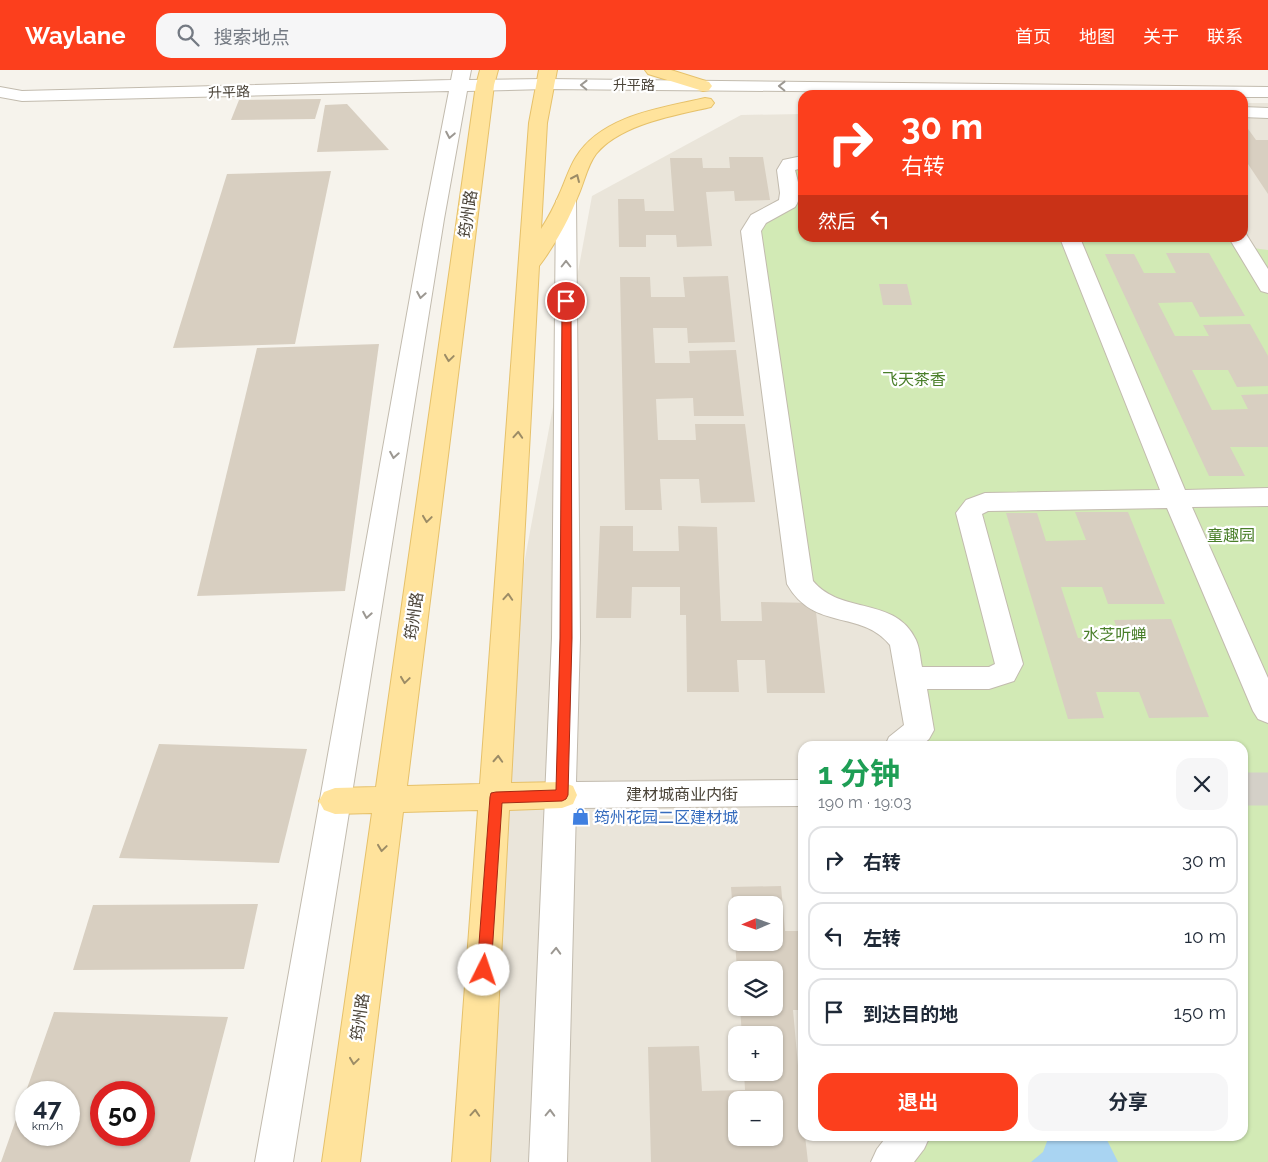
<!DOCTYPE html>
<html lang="zh">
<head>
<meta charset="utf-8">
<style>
	body { margin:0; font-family:Raleway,"Noto Sans SC",sans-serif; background:#f6f6f7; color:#1f2937; height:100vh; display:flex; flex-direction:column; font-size:19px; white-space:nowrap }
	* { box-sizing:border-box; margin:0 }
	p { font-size:16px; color:#747a83 }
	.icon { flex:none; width:28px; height:28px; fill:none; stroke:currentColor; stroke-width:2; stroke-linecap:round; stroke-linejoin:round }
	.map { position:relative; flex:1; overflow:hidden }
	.panel { position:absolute; left:798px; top:671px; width:450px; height:400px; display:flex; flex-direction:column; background:#fff; border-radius:15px; box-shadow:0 1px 4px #0004 }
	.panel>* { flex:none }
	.hud { position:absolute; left:798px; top:20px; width:450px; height:152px; border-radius:15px; box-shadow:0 1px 4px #0004; background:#fc3f1d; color:#fff; overflow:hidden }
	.needle { width:32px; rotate:268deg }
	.fabs { position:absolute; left:728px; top:826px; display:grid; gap:10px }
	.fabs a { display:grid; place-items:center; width:55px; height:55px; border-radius:10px; background:#fff; box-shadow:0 1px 4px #0004; font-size:25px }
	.speed { position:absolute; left:15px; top:1011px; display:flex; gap:10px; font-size:25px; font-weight:700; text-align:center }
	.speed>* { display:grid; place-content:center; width:65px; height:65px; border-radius:50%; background:#fff; box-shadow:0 1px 4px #0004; line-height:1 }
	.speed small { font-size:12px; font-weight:400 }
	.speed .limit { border:8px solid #d22; background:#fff; color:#111 }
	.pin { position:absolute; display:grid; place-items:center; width:42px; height:42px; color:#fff; margin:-21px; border:2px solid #fff; border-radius:50%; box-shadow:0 1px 5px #0007 }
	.me { position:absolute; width:55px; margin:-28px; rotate:4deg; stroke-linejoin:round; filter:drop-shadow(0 0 4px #0008) }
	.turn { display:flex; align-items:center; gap:18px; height:105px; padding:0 20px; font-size:22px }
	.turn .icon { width:65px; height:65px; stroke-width:2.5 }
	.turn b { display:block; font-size:35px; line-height:42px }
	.then { display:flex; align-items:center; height:48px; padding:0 20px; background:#0003; gap:10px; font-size:19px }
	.round { display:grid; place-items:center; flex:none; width:52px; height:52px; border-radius:15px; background:#f6f6f7 }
	.head { display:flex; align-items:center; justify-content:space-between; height:85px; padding:0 20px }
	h1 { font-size:30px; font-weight:700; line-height:38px; color:#1e9e55 }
	.primary-button { display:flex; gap:10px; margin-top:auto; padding:10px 20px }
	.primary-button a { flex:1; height:58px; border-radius:15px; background:#fc3f1d; color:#fff; font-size:20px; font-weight:700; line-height:58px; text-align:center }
	.primary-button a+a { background:#f6f6f7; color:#1f2937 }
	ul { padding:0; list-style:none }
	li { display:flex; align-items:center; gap:15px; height:68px; margin:0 10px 8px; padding:0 10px; border:2px solid #e0e1e3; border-radius:15px }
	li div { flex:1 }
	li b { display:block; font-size:19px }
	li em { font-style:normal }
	header { display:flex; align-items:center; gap:30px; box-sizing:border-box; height:70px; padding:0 25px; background:#fc3f1d; color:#fff }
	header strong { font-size:24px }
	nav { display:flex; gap:28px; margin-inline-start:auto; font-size:18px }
	.search { width:350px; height:45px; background:#f6f6f7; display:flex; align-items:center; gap:12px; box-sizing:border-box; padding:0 18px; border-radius:15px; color:#747a83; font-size:19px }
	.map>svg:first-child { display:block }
</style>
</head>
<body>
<header>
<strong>Waylane</strong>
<div class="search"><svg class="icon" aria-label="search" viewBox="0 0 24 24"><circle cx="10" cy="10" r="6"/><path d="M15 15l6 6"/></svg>搜索地点</div>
<nav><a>首页</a><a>地图</a><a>关于</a><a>联系</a></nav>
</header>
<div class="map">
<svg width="1268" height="1092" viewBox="0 0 1268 1092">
	<rect width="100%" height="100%" fill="#f6f3ec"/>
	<path fill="#eae5da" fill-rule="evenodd" d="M1243,33h25v1059h-806l43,-495 87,-471 149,-81 61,-1v124h440zM802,676h440v390h-440zM736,835h38v37h-38zM736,900h38v38h-38zM736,965h38v37h-38zM736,1030h38v38h-38z"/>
	<path fill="#d2eab5" d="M794,92h8v76h437c5,9 19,11 29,12v912h-378l21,-26h331v-390h-342l19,-16 -16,-89 -97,-47 -53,-368 28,-18z"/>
	<path fill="#a9d4f2" d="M1049,1066h56l13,26h-87l12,-10z"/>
	<g fill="#d8cfc1" fill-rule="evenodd">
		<path d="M321,29l-6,20 -84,1 8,-20z"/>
		<path d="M347,34l42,46 -72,2 8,-47z"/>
		<path d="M1242,56h4l10,14h12v54l-26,-39z"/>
		<path d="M729,87h34l7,43 -35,1 -1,-10 -28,1 6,54 -35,1 -1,-12h-30v12h-27l-1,-48h26l1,12h29l-4,-53h32l1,10h27z"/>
		<path d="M331,101l-36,173 -122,4 54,-174z"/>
		<path d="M1166,183h43l36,63 -45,1 -8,-15 -34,1 17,33h34l-6,-11 47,-1 18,32v30l-31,1 -9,-17h-36l20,40 36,-1 -7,-14 27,-1v53h-38l15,29h-36l-104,-222h29l10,19h32z"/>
		<path d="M728,206l7,66 -47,1 -1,-15h-34l2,35h35l-1,-12 47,-1 8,66h-50l-1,-18 -37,1 2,41h38l-1,-16h50l10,78 -54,1 -2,-24h-39l2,31h-37l-5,-233h30l1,20h34l-2,-20z"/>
		<path d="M879,214h28l5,21h-29z"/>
		<path d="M379,274l-34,247 -148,5 60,-248z"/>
		<path d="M1075,442h53l37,92h-57l-6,-17h-41l17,51 42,-1 -6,-17 57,-1 38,98 -60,1 -10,-26h-43l8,26 -36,1 -62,-206h31l9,28 40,-1z"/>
		<path d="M600,456h33v25h46l-1,-25 39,1 4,94h41l-1,-19 54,1 10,90h-58l-2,-33h-28l2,32h-52l-1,-77h-6v-28h-48l-1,31h-35z"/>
		<path d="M159,674l148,5 -28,114 -160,-5z"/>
		<path d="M781,816l4,45h17v79h-9l9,100v26h3l3,26h-157l-3,-115 51,-1 3,45 43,-1 -1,-18h30v-37h-32l-2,-27h34v-38h-37l-2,-28h39v-37h-38l-1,35 -4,-53zM736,1030h38v38h-38z"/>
		<path d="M258,834l-14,65 -171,1 20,-65z"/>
		<path d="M54,942l174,5 -38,145h-189zM26,1022h43v43h-43zM101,1022h43v43h-43z"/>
	</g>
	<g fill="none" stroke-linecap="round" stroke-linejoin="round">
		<path stroke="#d4d0c8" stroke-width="33" stroke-dasharray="33 17" stroke-linecap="butt" d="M1242,719h26"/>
		<defs>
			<g id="minor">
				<path d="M453,0h18l-2,10 77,-1 722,8v10h-26v-2l-696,-6 -79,2 -23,128 -151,943h-38l169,-943 25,-128 -427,10 -22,-4v-10l22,4 429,-11z"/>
				<path d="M1242,37l26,1v10l-26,-1z"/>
				<path d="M802,86v12l-7,2c3,12 8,26 0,37l-29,16 -5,8 52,350c28,34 83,15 103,59 4,9 4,18 6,27h67l6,-3 -39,-151 10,-13 19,-7 175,-3 -100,-252h20l105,252 83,-2v18l-76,1 76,171v45l-10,-4 -5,-8 -86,-203 -179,3 -6,3 41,150 -9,17 -25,8h-62l7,41 -5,9 -8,7h-36l4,-9 15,-12 -14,-80c-29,-36 -76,-13 -103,-61l-46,-353 10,-16 28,-15 1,-7 -3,-23 6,-10z"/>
				<path d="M566,125l7,2 3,4 4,437 -4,144 226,-2v26l-226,2 -9,354h-38l23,-524 4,-437 3,-4z"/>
				<path d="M1242,163l4,1 22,35v24l-7,-2 -32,-53h13z"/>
				<path d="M887,1066h43l-6,13 -10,13h-43l6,-13z"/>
			</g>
			<g id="major">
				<path d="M480,0h18l-4,15 -87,701 73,-2 49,-661 10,-53h18l-10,53 -6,106c7,-11 13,-22 18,-34 6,-13 10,-27 17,-38 26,-42 86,-49 129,-59l6,1 3,4 -3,4c-35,8 -91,17 -115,47 -9,12 -12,29 -18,42 -9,24 -24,50 -39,70l-28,517 51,-1 11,4 4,9 -4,9 -11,4 -53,2 -19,352h-38l26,-352 -75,2 -43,350h-38l50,-349 -37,1 -11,-4 -5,-9 5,-9 11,-4 41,-1 100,-702z"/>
				<path d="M645,0h26l38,12 3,4 -3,4 -6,1 -55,-17z"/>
			</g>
		</defs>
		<use href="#minor" stroke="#c2bbae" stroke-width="2"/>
		<use href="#major" stroke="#e6c16a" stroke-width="2"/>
		<use href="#minor" fill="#fff" fill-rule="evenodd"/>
		<use href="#major" fill="#ffe39c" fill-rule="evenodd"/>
	</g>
	<defs><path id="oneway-chevron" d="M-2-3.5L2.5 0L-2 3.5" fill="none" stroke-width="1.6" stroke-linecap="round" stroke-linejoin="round" transform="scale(1.25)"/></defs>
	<g stroke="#9c9892">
		<use href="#oneway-chevron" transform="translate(584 15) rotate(-179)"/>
		<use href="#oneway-chevron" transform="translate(782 16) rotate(-179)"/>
		<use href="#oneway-chevron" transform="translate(450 65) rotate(101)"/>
		<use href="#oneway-chevron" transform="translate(566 194) rotate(-90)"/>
		<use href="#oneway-chevron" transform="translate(421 225) rotate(100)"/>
		<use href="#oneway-chevron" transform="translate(394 385) rotate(100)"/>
		<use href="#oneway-chevron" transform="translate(367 545) rotate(100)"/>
		<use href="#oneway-chevron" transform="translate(556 881) rotate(-88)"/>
		<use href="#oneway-chevron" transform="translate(550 1043) rotate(-88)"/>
	</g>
	<g stroke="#9c8c66">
		<use href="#oneway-chevron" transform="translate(576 108) rotate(-66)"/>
		<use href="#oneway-chevron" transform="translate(449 288) rotate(98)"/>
		<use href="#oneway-chevron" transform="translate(518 365) rotate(-86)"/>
		<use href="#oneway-chevron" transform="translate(427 449) rotate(98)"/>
		<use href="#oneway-chevron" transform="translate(508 527) rotate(-86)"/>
		<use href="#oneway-chevron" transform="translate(405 610) rotate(98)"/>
		<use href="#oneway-chevron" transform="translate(498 689) rotate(-87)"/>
		<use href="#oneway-chevron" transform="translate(382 778) rotate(98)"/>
		<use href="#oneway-chevron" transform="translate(354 991) rotate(98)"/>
		<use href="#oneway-chevron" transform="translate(475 1043) rotate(-86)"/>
	</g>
	<path fill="#fc3f1d" stroke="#a42913" d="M566,228l5,3 1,337 -4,157 -2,4 -4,2 -60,2 -11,167 -2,5 -5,2 -5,-2 -2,-5 13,-173 1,-4 5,-1 60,-2 4,-152 2,-337z"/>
	<defs>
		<symbol id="shop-bare" viewBox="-9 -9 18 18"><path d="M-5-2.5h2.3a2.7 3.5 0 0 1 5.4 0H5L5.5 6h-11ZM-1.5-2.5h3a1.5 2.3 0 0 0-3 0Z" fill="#3f7fe0" stroke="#fff" stroke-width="2.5" paint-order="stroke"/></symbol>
	</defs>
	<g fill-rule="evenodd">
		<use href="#shop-bare" x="568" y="734" width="25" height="25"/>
	</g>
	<g text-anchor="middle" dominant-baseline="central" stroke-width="4.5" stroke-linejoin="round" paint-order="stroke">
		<g font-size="14" fill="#4b4439" stroke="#fff">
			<text x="634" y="15">升平路</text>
			<text transform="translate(229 22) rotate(-2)">升平路</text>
		</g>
		<g font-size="16" fill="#4b4439" stroke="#fff">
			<text transform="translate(468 144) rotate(-82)">筠州路</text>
			<text transform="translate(414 546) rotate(-82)">筠州路</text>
			<text x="682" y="724">建材城商业内街</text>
			<text transform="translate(360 947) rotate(-82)">筠州路</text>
		</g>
		<g font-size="16" fill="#4a7f2a" stroke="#fff">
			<text x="914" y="309">飞天茶香</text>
			<text x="1231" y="465">童趣园</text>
			<text x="1115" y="564">水芝听蝉</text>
		</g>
		<g font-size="16" fill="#366cbe" stroke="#fff" text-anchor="start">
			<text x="594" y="747">筠州花园二区建材城</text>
		</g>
	</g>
</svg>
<div class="fabs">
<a><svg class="needle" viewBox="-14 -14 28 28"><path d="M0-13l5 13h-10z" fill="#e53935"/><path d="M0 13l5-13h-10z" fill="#747a83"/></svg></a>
<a><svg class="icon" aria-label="layers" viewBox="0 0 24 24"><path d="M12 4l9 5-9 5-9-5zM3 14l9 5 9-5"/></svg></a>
<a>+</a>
<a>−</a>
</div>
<div class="speed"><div>47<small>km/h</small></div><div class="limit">50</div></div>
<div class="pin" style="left:566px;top:231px;background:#d93025"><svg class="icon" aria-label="arrive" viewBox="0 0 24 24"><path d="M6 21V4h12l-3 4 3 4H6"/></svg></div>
<svg class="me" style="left:484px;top:900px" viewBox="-20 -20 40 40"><circle r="19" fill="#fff"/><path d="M0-13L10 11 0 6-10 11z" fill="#fc3f1d"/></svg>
<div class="hud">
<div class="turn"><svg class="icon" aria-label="right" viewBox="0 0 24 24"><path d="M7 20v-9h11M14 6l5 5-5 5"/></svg><div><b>30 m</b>右转</div></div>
<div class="then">然后<svg class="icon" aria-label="left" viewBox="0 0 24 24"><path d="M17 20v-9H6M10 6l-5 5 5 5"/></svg></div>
</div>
<section class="panel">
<div class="head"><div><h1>1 分钟</h1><p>190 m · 19:03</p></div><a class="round"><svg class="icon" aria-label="close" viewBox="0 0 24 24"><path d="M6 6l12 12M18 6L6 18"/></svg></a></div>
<ul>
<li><svg class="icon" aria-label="right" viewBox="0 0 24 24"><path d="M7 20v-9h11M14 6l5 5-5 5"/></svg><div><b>右转</b></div><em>30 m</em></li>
<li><svg class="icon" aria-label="left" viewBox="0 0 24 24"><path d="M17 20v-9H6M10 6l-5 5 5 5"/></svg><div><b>左转</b></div><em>10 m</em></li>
<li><svg class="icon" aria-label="arrive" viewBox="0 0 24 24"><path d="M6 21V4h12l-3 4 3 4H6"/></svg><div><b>到达目的地</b></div><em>150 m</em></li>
</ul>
<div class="primary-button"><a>退出</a><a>分享</a></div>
</section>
</div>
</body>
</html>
